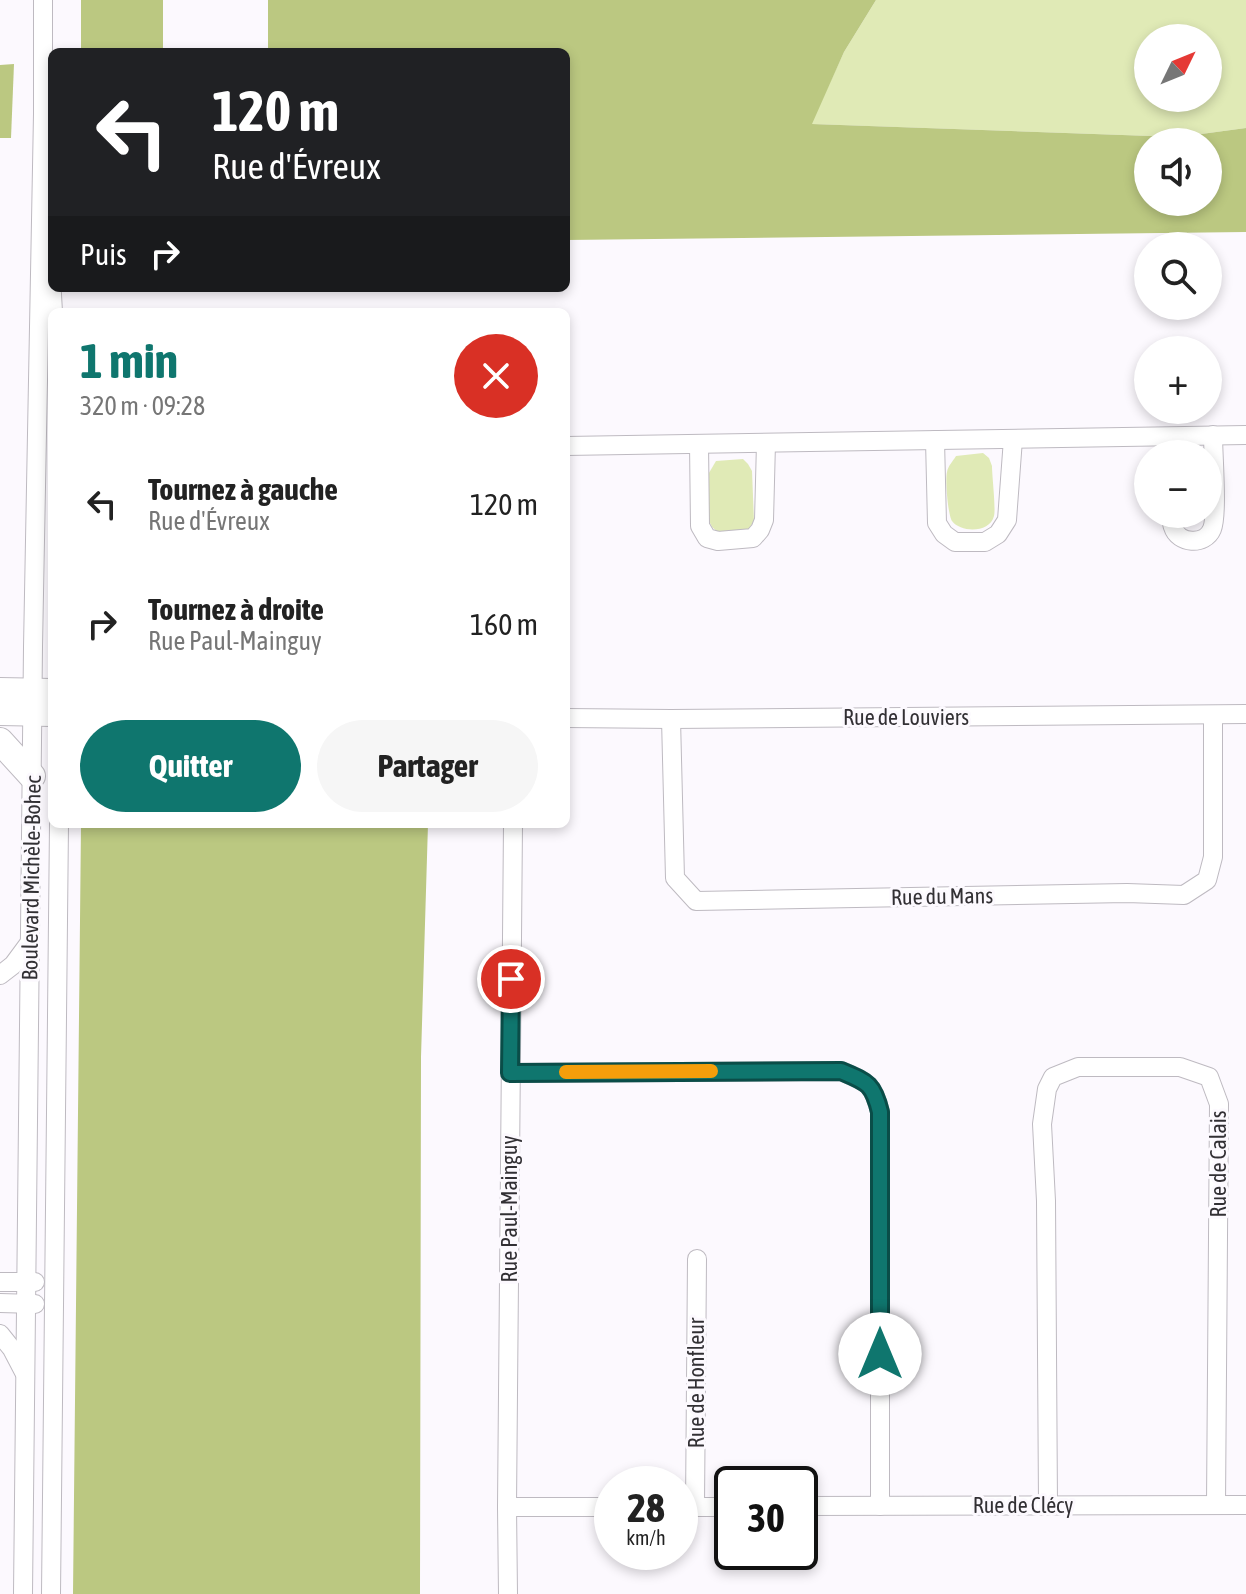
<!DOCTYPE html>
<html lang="fr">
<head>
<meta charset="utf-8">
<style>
	body { margin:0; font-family:"Asap Condensed",sans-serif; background:#f6f6f6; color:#222; height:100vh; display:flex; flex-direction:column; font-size:30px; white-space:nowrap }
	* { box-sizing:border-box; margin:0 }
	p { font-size:26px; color:#767676 }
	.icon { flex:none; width:44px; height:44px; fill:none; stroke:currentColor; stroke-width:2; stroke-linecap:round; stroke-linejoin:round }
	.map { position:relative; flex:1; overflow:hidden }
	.side { position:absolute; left:48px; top:308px; width:522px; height:520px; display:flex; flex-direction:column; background:#fff; border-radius:12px; box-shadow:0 4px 12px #0003 }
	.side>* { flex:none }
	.guide { position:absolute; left:48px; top:48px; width:522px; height:244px; border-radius:12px; box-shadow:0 4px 12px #0003; background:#202124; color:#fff; overflow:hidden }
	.needle { width:52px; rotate:47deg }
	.fabs { position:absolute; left:1134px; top:24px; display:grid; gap:16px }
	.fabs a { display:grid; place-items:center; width:88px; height:88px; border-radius:50%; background:#fff; box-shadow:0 4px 12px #0003; font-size:40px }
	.speed { position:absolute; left:594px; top:1466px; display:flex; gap:16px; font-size:40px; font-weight:700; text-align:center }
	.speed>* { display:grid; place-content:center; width:104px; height:104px; border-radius:50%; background:#fff; box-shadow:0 4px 12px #0003; line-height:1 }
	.speed small { font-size:20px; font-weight:400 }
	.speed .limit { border:4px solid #111; border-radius:12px; background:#fff; color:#111 }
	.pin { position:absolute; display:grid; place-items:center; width:68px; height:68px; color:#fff; margin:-34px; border:4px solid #fff; border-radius:50%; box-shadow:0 2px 8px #0007 }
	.me { position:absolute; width:88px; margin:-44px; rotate:0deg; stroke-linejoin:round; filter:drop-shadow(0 0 6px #0008) }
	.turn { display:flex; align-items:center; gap:28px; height:168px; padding:0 32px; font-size:36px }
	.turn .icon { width:104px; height:104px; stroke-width:2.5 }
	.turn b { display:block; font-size:56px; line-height:68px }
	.then { display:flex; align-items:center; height:76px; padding:0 32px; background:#0003; gap:16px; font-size:30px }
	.round { display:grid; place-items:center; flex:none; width:84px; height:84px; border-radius:42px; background:#f6f6f6 }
	.headline { display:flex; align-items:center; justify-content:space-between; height:136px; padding:0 32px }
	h1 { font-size:48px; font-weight:700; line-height:60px; color:#0f766e }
	.cta { display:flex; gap:16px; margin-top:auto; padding:16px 32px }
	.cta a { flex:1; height:92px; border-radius:48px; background:#0f766e; color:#fff; font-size:32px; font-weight:700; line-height:92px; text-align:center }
	.cta a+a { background:#f6f6f6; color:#222 }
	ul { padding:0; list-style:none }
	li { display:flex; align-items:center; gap:24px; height:120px; padding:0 32px }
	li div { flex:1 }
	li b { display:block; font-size:30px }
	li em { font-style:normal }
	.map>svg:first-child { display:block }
</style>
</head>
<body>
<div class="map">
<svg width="1246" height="1594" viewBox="0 0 1246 1594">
	<rect width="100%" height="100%" fill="#fcf9fe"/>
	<g fill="#e0eab6" fill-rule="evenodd">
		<path d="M876,0h370v128l-67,9 -368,-13 33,-72zM1148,38h60v60h-60z"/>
		<path d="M983,453l6,5 3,8c0,10 4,42 2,50 -4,17 -33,17 -42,5 -4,-6 -7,-41 -5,-49 1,-6 6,-11 9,-16z"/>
		<path d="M743,459l5,5 4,7 2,50 -5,8 -29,5 -8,-7 -3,-6 -3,-43 10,-17z"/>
	</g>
	<g fill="#bbc881" fill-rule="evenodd">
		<rect x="81" y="0" width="82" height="52"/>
		<path d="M268,0h608l-32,52 -32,72 367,13 67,-9v104l-680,8v-188h-298zM1148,142h60v60h-60z"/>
		<path d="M14,64l-3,74h-11v-73z"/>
		<path d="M81,824h347l-7,233 -1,537h-347z"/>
	</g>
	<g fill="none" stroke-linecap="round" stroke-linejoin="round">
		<defs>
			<g id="minor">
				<path d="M51,277l2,35"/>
				<path d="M935,440l2,83 7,11 11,8h30l13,-8 9,-14 6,-81"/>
				<path d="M699,444l1,82 7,12 11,3 35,-3 7,-8 4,-10 2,-77"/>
				<path d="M566,446l680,-11"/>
				<path d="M1172,514c0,4 -1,9 1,13 5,17 32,19 39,2 6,-15 1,-74 1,-94"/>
				<path d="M566,718l105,1 575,-5"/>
				<path d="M671,719l4,159 21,23 431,-8 57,2 23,-15 6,-23v-142"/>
				<path d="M0,975l13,-10 17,-23"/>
				<path d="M510,1073l331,-2c26,11 32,12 39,41v394"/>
				<path d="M0,1282h35"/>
				<path d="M0,1303l35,1"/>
				<path d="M0,1334l12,15 12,23"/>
				<path d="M1048,1504l-2,-303 -4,-77 5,-35 6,-12 25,-10h102l29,10 10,27 -3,401"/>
				<path d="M800,1506l446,-1"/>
				<path d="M507,1507h105"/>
				<path d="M680,1507h52"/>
				<path d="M695,1507l2,-248"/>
				<path d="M23,1594l10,-947 10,-533v-114"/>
				<path d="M51,1594l8,-770"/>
				<path d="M508,1594l-1,-87 6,-683"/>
			</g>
			<g id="highway">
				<path d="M0,691l52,1"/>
				<path d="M0,712l52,1"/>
				<path d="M0,741l32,35"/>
			</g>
		</defs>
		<use href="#minor" stroke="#bebac1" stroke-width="20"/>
		<use href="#highway" stroke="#bebac1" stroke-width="28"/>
		<use href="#minor" stroke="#fff" stroke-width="18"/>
		<use href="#highway" stroke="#fff" stroke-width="26"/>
	</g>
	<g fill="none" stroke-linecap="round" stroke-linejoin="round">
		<defs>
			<path id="route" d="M511,979l-1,94 331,-2c26,11 32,12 39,41v242"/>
		</defs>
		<use href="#route" stroke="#0a4d48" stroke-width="20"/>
		<use href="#route" stroke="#0f766e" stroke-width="14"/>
		<path stroke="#f59e0b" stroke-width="14" d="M566,1072l145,-1"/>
	</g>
	<g text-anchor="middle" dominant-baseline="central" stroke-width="6" stroke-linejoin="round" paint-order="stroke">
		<g font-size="22" fill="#323034" stroke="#fcf9fe">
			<text x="906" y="717">Rue de Louviers</text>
			<text transform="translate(31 878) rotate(-89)">Boulevard Michèle-Bohec</text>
			<text transform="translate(942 896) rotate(-1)">Rue du Mans</text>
			<text transform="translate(1218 1164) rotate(-90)">Rue de Calais</text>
			<text transform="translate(509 1209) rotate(-90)">Rue Paul-Mainguy</text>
			<text transform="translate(696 1383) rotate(-90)">Rue de Honfleur</text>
			<text x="1023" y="1505">Rue de Clécy</text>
		</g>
	</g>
</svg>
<div class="fabs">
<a><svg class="needle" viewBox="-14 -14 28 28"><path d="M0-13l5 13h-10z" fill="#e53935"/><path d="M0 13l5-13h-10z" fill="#767676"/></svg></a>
<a><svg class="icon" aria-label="sound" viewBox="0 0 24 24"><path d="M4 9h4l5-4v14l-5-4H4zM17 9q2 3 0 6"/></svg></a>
<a><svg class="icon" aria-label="search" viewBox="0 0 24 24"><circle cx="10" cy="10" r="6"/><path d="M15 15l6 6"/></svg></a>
<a>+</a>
<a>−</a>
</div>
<div class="speed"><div>28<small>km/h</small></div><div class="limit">30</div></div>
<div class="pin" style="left:511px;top:979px;background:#d93025"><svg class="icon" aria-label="arrive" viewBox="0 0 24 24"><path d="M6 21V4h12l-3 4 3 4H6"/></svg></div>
<svg class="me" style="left:880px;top:1354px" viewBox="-20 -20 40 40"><circle r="19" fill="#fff"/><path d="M0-13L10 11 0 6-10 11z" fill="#0f766e"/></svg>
<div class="guide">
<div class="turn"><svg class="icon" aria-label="left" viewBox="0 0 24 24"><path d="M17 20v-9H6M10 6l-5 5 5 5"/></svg><div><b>120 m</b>Rue d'Évreux</div></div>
<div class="then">Puis<svg class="icon" aria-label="right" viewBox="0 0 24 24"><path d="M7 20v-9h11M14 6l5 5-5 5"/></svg></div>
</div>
<section class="side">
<div class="headline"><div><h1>1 min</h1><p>320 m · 09:28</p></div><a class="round" style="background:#d93025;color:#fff"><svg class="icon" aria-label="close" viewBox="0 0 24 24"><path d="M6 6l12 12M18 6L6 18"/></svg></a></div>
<ul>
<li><svg class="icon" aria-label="left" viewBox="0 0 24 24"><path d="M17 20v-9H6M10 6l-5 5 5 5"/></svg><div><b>Tournez à gauche</b><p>Rue d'Évreux</p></div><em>120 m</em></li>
<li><svg class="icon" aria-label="right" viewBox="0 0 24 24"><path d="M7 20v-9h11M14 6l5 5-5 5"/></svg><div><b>Tournez à droite</b><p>Rue Paul-Mainguy</p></div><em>160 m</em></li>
</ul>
<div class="cta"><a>Quitter</a><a>Partager</a></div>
</section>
</div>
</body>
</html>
